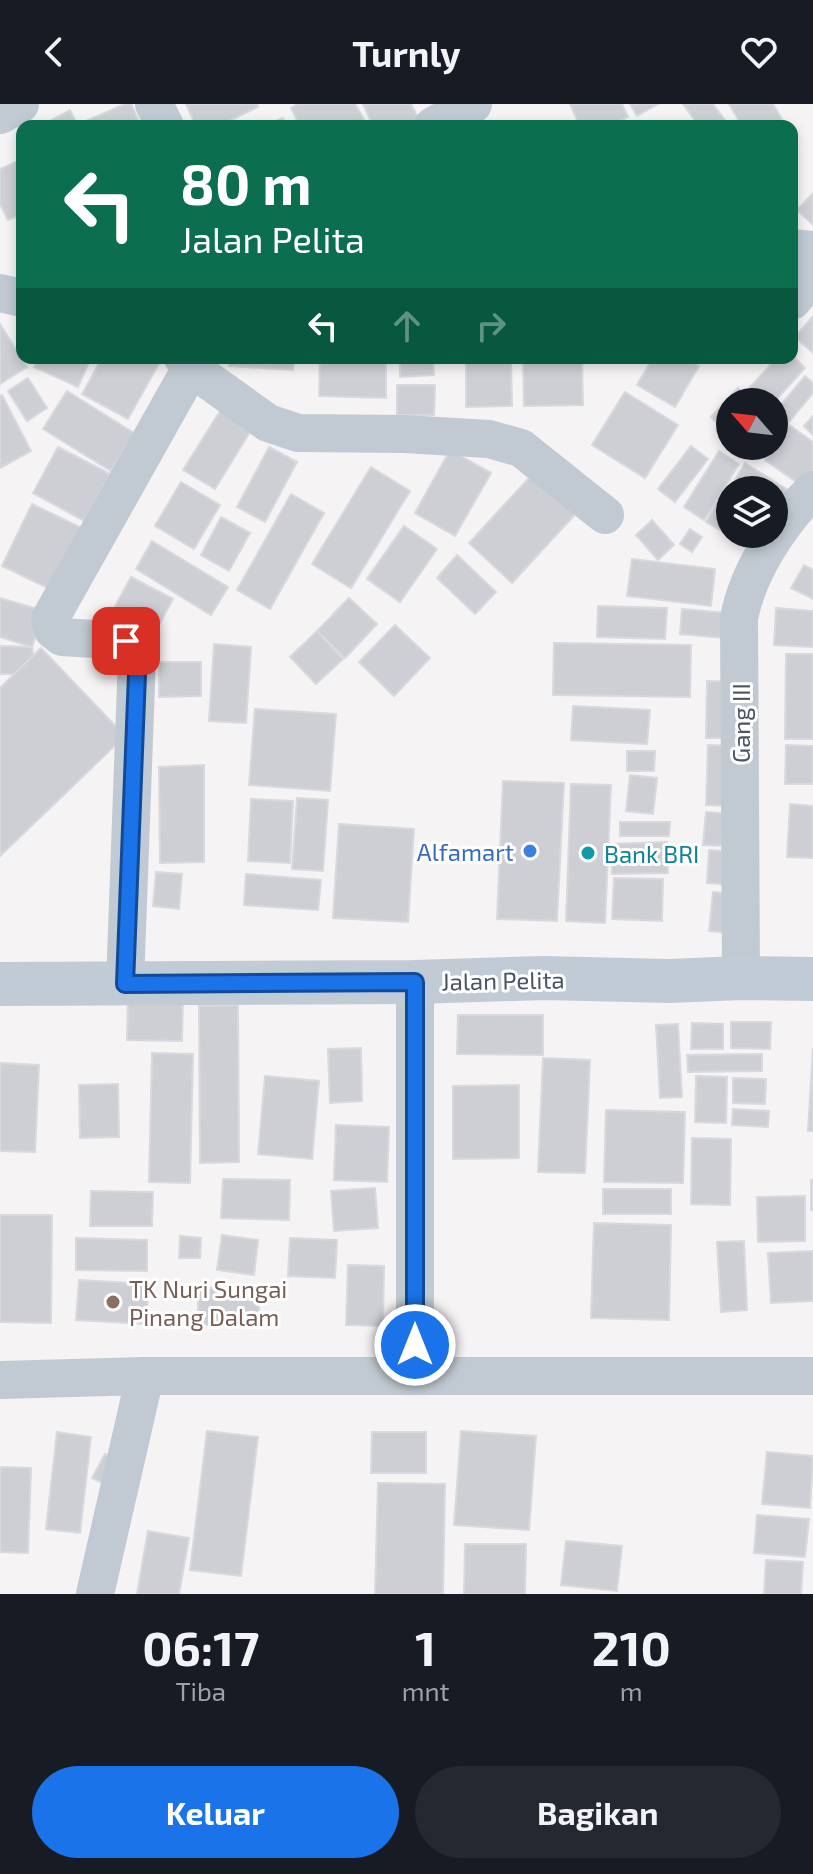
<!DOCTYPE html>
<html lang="id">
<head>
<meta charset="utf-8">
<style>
	body { margin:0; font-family:"Exo 2",sans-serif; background:#242831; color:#f1f3f6; height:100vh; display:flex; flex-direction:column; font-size:30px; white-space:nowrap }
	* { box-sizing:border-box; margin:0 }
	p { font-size:26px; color:#9ea1a6 }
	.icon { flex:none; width:44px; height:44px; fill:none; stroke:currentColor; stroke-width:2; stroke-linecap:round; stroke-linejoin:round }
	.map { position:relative; height:1490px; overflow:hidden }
	.side { display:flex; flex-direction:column; background:#171b24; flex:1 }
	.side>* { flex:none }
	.guide { position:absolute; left:16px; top:16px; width:782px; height:244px; border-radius:16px; box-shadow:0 4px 12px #0003; background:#0b6e4f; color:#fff; overflow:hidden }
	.needle { width:52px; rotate:298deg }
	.tools { position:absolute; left:716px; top:284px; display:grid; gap:16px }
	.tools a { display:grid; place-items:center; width:72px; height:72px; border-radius:50%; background:#171b24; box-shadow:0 4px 12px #0003; font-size:40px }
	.pin { position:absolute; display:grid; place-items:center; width:68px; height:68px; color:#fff; margin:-34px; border-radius:16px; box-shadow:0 4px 12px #0006 }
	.me { position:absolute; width:88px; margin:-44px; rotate:0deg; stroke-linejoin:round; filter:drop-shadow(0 0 6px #0008) }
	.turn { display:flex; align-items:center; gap:28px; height:168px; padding:0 32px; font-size:36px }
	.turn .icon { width:104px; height:104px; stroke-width:2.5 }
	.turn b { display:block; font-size:56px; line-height:68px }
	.lanes { display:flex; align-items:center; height:76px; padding:0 32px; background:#0003; justify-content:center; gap:40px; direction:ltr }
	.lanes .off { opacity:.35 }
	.eta { display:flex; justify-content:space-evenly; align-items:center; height:136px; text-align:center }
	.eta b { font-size:48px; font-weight:700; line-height:56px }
	.primary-button { display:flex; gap:16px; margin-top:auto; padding:16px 32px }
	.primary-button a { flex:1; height:92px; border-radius:48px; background:#1a73e8; color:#fff; font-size:32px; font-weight:700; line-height:92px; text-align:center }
	.primary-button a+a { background:#242831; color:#f1f3f6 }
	header { display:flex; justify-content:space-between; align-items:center; height:104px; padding:0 32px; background:#171b24; font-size:36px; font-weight:700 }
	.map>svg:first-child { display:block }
</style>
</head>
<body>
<header><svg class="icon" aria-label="back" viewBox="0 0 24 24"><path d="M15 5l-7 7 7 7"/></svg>Turnly<svg class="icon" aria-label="heart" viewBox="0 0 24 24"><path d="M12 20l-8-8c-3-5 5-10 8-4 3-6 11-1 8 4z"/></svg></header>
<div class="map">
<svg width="813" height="1490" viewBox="0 0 813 1490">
	<rect width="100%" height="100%" fill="#f5f3f3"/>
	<g fill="#cdcfd5" stroke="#d7d9de" stroke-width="2">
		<path d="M125,0h6l10,22h-51l-2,-6z"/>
		<path d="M186,0h71l1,3 -39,19h-23z"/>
		<path d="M298,0h57l13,22h-68l-9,-18z"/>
		<path d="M363,0h48l8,16 -12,6h-34z"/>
		<path d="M570,0h52l6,13 -20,9h-28z"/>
		<path d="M630,0h28l-21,12z"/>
		<path d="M683,0h30l14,19 -3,3h-25z"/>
		<path d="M729,0h44l13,22h-44z"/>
		<path d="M70,6l8,16h-36v-1z"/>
		<path d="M283,14l3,8h-22z"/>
		<path d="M792,54h3l-2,65h-1z"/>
		<path d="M22,55v55l-14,6 -8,-16v-35z"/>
		<path d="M813,89v32l-16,-15z"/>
		<path d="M813,212v37l-18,-16z"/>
		<path d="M0,220l27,43 -27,17z"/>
		<path d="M792,251l13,13 -31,34h-12l-14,-13 29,-31h15z"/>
		<path d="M39,254h52l-13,29 -44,-20z"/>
		<path d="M102,254h60l-34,61 -46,-25z"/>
		<path d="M229,254h65l-1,12 -64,-4z"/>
		<path d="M320,254h66v40l-67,-2z"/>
		<path d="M400,254h33l1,17 -34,2z"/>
		<path d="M466,254h45l1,48 -46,1z"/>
		<path d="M523,254h59l1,47 -59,1z"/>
		<path d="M653,254h32l14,8 -24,41 -38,-22z"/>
		<path d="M805,272l8,7v10l-39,47v-27z"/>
		<path d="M28,274l19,30 -20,13 -19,-30z"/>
		<path d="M397,281h38l-1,30h-37z"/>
		<path d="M738,284l14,14h-22v34l-19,-19z"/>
		<path d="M67,287l67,42 -23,38 -68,-42z"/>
		<path d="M625,288l53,33 -33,53 -53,-33z"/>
		<path d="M2,291l29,56 -31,17v-72z"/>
		<path d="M222,304l31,19 -38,62 -32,-19z"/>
		<path d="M813,312v19l-9,-9z"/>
		<path d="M789,321l24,17v34l-8,12 -40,-28z"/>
		<path d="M691,342l17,13 -33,43 -17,-13z"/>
		<path d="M748,342h21l-9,10z"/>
		<path d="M58,343l52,27 -26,47 -51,-28z"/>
		<path d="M269,343l28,15 -32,60 -28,-15z"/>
		<path d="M450,346l41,23 -36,63 -40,-23z"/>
		<path d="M719,347l20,13 -35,56 -20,-13z"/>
		<path d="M745,359l52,33 -23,29v-35h-44v8l-4,-3z"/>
		<path d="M371,363l39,24 -59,97 -39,-24z"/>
		<path d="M538,364l43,40 -69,75 -43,-40z"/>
		<path d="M181,378l39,23 -26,44 -39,-23z"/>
		<path d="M291,390l33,19 -54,96 -33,-19z"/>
		<path d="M718,397l12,8v25h41l-11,19 -54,-31z"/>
		<path d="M32,400l56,27 -30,62 -56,-27z"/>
		<path d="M221,413l29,16 -21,38 -28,-16z"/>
		<path d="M652,416l22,25 -16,15 -22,-25z"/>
		<path d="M404,422l33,23 -37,53 -33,-23z"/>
		<path d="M690,425l12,8 -10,15 -12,-8z"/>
		<path d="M152,437l76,46 -17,28 -75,-46z"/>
		<path d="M457,451l39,37 -21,22 -38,-36z"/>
		<path d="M632,455l83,10 -4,37 -84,-10z"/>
		<path d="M804,461l9,5v29l-22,-11z"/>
		<path d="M131,473l42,22 -23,43 -42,-23z"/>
		<path d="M0,494l44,13 -12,36 -32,-10z"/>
		<path d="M349,494l28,26 -32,34 -28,-27z"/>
		<path d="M598,502l69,2 -2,31 -68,-2z"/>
		<path d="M776,504l37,3v36l-39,-2z"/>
		<path d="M682,505l45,4 -3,25 -44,-4z"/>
		<path d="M395,521l35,33 -36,38 -35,-34z"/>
		<path d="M317,527l26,28 -27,25 -26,-27z"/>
		<path d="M554,539l137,2 -1,52 -137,-2z"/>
		<path d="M214,540l37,3 -5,76 -37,-2z"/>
		<path d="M0,542l32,1 5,27h-37z"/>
		<path d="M41,544l84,88 -125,120v-168z"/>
		<path d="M786,550h27v85h-28z"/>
		<path d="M159,558h42v34l-42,1z"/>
		<path d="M707,577l26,1 -1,56h-26z"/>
		<path d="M573,602l77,4 -3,34 -76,-4z"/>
		<path d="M255,605l81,5 -6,77 -81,-6z"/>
		<path d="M708,641l24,1 -3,60 -23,-1z"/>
		<path d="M786,641l27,1v38h-28z"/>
		<path d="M627,647h28l-1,20h-27z"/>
		<path d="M204,661v97l-44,1 -1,-96z"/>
		<path d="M630,671l27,3 -4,36 -27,-3z"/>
		<path d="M503,677l61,2 -7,138 -60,-2z"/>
		<path d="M571,680l40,1 -6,138 -39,-2z"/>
		<path d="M297,694l31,2 -5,71 -31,-2z"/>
		<path d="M251,695l42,2 -3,62 -42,-2z"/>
		<path d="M790,700l23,2v52l-26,-1z"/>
		<path d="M706,708l23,2 -2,32 -24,-1z"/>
		<path d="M620,718h50l-1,14h-49z"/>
		<path d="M339,720l75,5 -6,93 -75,-4z"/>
		<path d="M667,738l1,31 -56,1 -1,-30z"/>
		<path d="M709,746l25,2 -2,33 -25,-2z"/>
		<path d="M156,768l26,2 -3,35 -26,-3z"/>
		<path d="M246,770l75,6 -3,30 -74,-5z"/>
		<path d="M614,774l49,1 -1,42 -50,-2z"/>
		<path d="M713,788l20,2 -4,39 -20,-2z"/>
		<path d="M128,892l55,1 -1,44 -55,-1z"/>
		<path d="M238,901l1,157 -39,1 -1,-157z"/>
		<path d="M458,911h85v40l-86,-1z"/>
		<path d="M731,918h40l-1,27 -39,-1z"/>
		<path d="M692,919l31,1v25h-32z"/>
		<path d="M678,920l4,73 -22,1 -4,-73z"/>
		<path d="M361,944l1,53 -32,2 -2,-54z"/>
		<path d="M813,944v83h-5z"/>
		<path d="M152,949l41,1 -3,129 -41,-1z"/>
		<path d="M762,950v17l-74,1 -1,-17z"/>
		<path d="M543,954l47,2 -5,113 -47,-1z"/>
		<path d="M0,959l39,2 -4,87 -35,-1z"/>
		<path d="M265,972l54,5 -7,78 -54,-5z"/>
		<path d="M696,972l31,1 -1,46 -31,-1z"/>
		<path d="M733,974l33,1 -1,25 -32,-1z"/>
		<path d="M118,980l1,53 -39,1 -1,-53z"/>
		<path d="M519,981v73l-66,1v-73z"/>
		<path d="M733,1005l36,2 -1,16 -36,-2z"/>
		<path d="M606,1006l79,2 -2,71 -79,-1z"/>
		<path d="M336,1021l53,2 -2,55 -53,-2z"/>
		<path d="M692,1034l39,1 -1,66 -39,-1z"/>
		<path d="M223,1075l67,1 -1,40 -68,-2z"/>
		<rect x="811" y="1076" width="2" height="30"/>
		<path d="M375,1084l3,40 -44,3 -3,-40z"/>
		<rect x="603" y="1085" width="68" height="25"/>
		<path d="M91,1087l62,1 -1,34h-62z"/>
		<path d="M805,1092v45l-47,1 -1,-45z"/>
		<path d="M0,1111h52l-1,108 -51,-1z"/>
		<path d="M594,1119l77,2 -2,95 -78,-2z"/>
		<path d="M222,1131l36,5 -4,35 -37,-5z"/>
		<path d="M180,1132l21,2 -1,20h-21z"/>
		<path d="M76,1134l71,2v31l-71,-1z"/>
		<path d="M290,1134l47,2 -2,38 -47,-2z"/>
		<path d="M744,1137l3,69 -26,2 -4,-70z"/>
		<path d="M813,1147v50l-42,2 -3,-50z"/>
		<path d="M348,1161l36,1 -1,60 -37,-1z"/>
		<path d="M79,1176l70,4 -3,40 -70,-4z"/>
		<path d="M259,1183v38h-61v-37z"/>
		<path d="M207,1327l51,6 -17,139 -51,-6z"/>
		<path d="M461,1327l75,5 -7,94 -75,-5z"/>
		<path d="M57,1328l34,5 -11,96 -34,-4z"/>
		<path d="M372,1328h54v41h-55z"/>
		<path d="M767,1348l46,4 -3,52 -48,-4z"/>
		<path d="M105,1350l18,9 -12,24 -19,-9z"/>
		<path d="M0,1363l31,1 -3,85 -28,-1z"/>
		<path d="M378,1379l67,1 -2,110h-68z"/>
		<path d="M757,1411l52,4 -4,38 -51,-4z"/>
		<path d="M148,1427l41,7 -10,56h-42z"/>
		<path d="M566,1437l56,5 -5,45 -56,-6z"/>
		<path d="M465,1440h61l-1,50h-61z"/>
		<path d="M766,1456l37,2 -2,32h-37z"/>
	</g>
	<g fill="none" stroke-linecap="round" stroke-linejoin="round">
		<g stroke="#c1cad2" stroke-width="38">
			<path d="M154,0l11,22"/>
			<path d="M0,11l20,-11"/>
			<path d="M433,22l40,-22"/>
			<path d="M792,144l21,2"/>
			<path d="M0,189l22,5"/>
			<path d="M792,197l21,-25"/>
			<path d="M183,254l8,10 77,55 30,10 106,1 85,5 32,9 84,67"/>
			<path d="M741,874l-2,-360c9,-47 41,-95 74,-128"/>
			<path d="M415,878v393"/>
			<path d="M125,880l12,-327 -3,-13 -8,-3 -64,-4 -9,-7 -3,-11 141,-251"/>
			<path d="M0,1276l145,-4h668"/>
			<path d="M95,1490l50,-218"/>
		</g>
		<path stroke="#c1cbd6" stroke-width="44" d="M0,880l415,-2 129,-4 125,3 72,-3 72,1"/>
	</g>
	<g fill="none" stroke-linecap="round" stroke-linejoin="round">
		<defs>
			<path id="route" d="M126,537l8,3 3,30 -12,310 290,-2v363"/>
		</defs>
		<use href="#route" stroke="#114b97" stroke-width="20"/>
		<use href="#route" stroke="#1a73e8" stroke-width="14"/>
	</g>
	<circle fill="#3f7fe0" stroke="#fff" stroke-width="3" cx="530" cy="747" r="8"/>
	<circle fill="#0f9aa8" stroke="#fff" stroke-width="3" cx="588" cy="749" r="8"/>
	<circle fill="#8d6e63" stroke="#fff" stroke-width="3" cx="113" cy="1198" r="8"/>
	<g text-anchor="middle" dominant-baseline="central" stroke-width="6" stroke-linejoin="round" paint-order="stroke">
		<g font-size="24" fill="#4a5661" stroke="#fff">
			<text transform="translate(740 619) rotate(-90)">Gang III</text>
			<text transform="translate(503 876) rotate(-1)">Jalan Pelita</text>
		</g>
		<g font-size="24" fill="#366cbe" stroke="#fff" text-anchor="end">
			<text x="514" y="747">Alfamart</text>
		</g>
		<g font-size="24" fill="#0d838f" stroke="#fff" text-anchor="start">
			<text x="604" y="749">Bank BRI</text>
		</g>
		<g font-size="24" fill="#785e54" stroke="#fff" text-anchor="start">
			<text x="129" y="1184">TK Nuri Sungai<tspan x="129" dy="28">Pinang Dalam</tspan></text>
		</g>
	</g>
</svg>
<div class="tools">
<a><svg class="needle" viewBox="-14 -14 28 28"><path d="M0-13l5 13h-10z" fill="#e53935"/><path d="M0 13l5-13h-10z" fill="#9ea1a6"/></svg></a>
<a><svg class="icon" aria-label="layers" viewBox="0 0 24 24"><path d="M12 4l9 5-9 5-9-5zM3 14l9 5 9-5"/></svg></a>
</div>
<div class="pin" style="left:126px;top:537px;background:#d93025"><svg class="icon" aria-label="arrive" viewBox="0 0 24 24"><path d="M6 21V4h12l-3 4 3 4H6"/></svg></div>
<svg class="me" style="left:415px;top:1241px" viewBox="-20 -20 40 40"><circle r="17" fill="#1a73e8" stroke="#fff" stroke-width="3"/><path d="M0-11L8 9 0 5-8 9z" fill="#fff"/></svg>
<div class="guide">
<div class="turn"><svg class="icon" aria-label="left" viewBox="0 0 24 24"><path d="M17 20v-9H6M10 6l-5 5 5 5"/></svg><div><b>80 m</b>Jalan Pelita</div></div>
<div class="lanes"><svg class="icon" aria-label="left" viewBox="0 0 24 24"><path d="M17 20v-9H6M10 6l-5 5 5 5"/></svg><svg class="icon off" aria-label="ahead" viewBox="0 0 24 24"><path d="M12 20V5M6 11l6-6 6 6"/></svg><svg class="icon off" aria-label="right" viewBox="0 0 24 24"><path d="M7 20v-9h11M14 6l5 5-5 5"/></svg></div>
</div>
</div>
<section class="side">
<div class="eta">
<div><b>06:17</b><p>Tiba</p></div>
<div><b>1</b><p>mnt</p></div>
<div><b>210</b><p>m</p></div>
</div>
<div class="primary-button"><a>Keluar</a><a>Bagikan</a></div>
</section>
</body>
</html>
